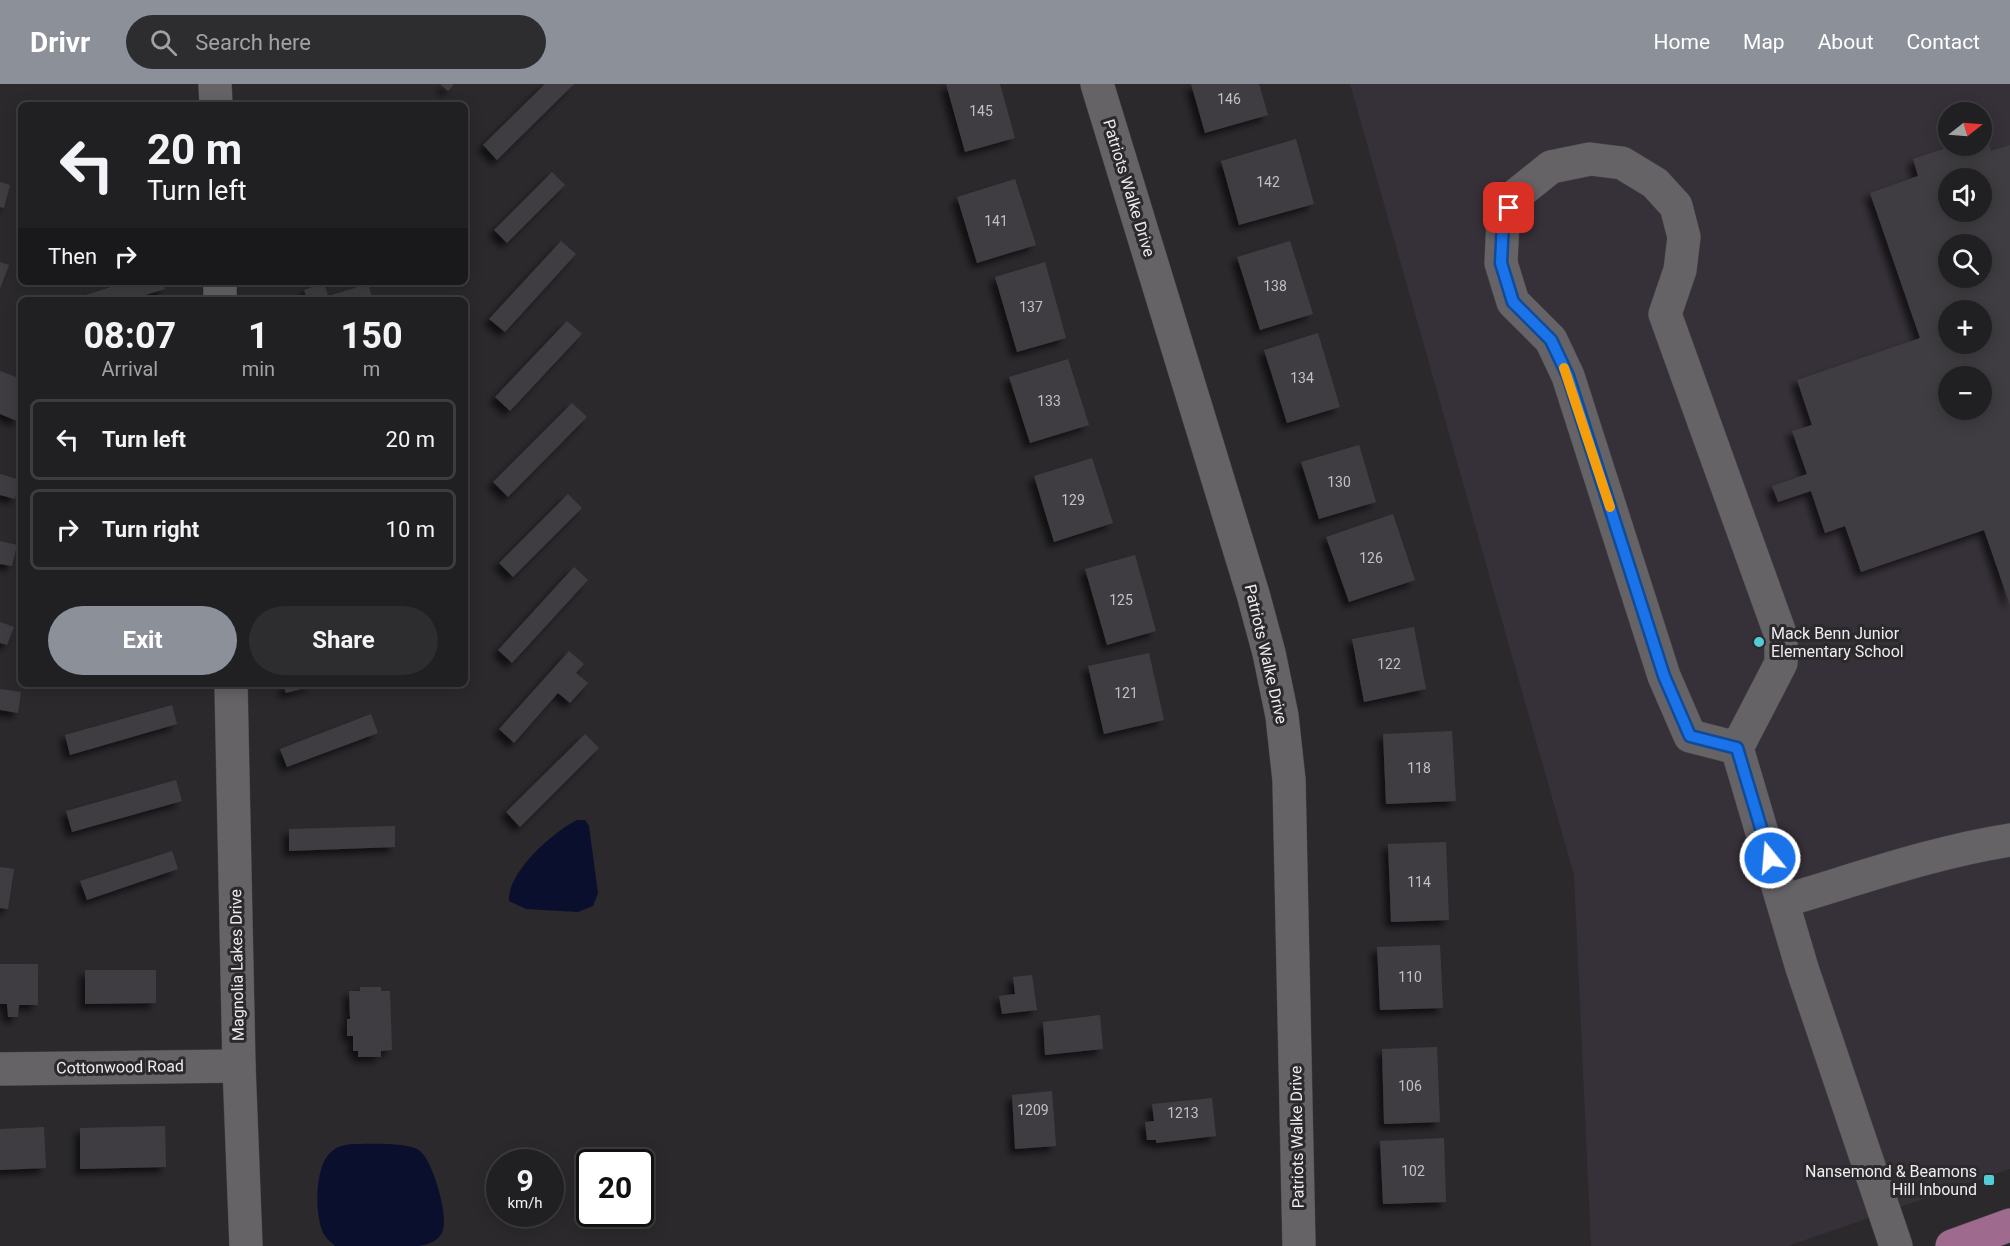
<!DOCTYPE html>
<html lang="en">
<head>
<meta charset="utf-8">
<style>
	body { margin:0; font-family:Roboto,sans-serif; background:#2d2c2e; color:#f1f3f6; height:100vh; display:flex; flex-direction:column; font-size:22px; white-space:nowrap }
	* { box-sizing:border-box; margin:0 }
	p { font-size:20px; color:#a2a2a5 }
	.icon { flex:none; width:33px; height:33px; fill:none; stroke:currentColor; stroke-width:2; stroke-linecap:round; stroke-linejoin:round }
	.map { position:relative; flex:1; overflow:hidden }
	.details { position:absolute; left:18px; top:213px; width:450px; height:390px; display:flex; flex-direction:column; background:#201f21; border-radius:9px; box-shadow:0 3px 15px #0003,0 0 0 2px #3d3d3f }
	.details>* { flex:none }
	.top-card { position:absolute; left:18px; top:18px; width:450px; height:183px; border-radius:9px; box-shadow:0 3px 15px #0003,0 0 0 2px #3d3d3f; background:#201f21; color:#f1f3f6; overflow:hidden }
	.needle { width:39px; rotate:73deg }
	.fabs { position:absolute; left:1938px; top:18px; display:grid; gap:12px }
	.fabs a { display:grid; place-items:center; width:54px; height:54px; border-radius:50%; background:#201f21; box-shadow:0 3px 15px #0003,0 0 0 2px #3d3d3f; font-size:30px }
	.speed { position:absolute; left:486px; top:1065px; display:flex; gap:12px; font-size:30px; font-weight:700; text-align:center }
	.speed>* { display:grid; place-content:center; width:78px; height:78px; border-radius:50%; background:#201f21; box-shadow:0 3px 15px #0003,0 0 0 2px #3d3d3f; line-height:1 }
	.speed small { font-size:15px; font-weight:400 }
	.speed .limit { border:3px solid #111; border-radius:9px; background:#fff; color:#111 }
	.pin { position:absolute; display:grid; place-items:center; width:51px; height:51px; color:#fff; margin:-26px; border-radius:12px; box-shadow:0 3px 9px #0006 }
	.me { position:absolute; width:66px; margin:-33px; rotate:343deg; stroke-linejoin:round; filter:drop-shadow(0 0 4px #0008) }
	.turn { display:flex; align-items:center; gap:21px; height:126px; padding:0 30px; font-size:27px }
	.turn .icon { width:78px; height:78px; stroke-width:2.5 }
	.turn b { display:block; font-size:42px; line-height:51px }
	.then { display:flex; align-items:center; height:57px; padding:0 30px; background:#0003; gap:12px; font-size:22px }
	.eta { display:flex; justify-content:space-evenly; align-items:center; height:102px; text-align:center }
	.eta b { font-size:36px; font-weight:700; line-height:42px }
	.action { display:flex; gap:12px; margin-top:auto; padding:12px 30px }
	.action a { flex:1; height:69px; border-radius:36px; background:#8c9099; color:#fff; font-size:24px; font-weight:700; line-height:69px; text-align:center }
	.action a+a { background:#2d2c2e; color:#f1f3f6 }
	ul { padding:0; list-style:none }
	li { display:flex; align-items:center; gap:18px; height:81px; margin:0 12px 9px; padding:0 18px; border:3px solid #3d3d3f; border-radius:9px }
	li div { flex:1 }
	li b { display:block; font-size:22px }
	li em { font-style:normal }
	header { display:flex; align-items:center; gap:36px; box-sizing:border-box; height:84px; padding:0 30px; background:#8c9099; color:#fff }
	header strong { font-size:28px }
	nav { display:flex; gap:33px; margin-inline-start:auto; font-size:21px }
	.search { width:420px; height:54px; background:#2d2c2e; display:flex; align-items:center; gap:15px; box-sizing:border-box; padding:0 21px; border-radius:33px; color:#a2a2a5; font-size:22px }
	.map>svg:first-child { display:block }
</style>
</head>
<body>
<header>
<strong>Drivr</strong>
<div class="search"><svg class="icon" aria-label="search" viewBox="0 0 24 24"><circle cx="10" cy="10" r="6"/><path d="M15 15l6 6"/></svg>Search here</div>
<nav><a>Home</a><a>Map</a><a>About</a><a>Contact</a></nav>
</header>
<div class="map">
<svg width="2010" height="1162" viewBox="0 0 2010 1162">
	<defs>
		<filter id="shadow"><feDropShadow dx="-5.5" dy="5.5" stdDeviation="3" flood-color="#0009"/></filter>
	</defs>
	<rect width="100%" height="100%" fill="#2b292c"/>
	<path fill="#363038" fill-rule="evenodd" d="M1350,0h660v1085l-222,77h-197l-17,-371zM1948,28h34v34h-34zM1948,94h34v34h-34zM1948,160h34v34h-34zM1948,226h34v34h-34zM1948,292h34v34h-34z"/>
	<g fill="#0a0f2d">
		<path d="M577,736h8l4,6 9,67 -5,13 -15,6 -52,-3 -17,-8c-2,-29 44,-69 68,-81z"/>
		<path d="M357,1060c15,0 52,-2 63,7 13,10 30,68 22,82 -5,9 -14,11 -23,13h-84c-3,-3 -7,-6 -10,-10 -11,-17 -11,-70 6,-84 7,-7 17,-8 26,-8z"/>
	</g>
	<g fill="#3f3e42" fill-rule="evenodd" filter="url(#shadow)">
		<path d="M440,0h14l-6,7z"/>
		<path d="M545,0h29l-77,76 -14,-15z"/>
		<path d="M946,0h54l15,54 -50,14z"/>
		<path d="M1191,0h68l9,31 -63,18z"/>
		<path d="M1985,50l6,17 19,-6v460l-26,-75 -123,42 -16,-46 -20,7 -14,-42 -33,11 -6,-16 35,-12 -15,-43 20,-6 -15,-45 123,-42 -50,-145 48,-17 -5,-17 39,-13h30v-10zM1948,94h34v34h-34zM1948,160h34v34h-34zM1948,226h34v34h-34zM1948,292h34v34h-34z"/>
		<path d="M1296,55l18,65 -75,21 -18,-64z"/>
		<path d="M552,88l13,13 -58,58 -13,-13z"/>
		<path d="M1015,95l21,66 -59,18 -20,-66z"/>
		<path d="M0,98l10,3 -6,23 -4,-1z"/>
		<path d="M561,157l15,13 -71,78 -16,-13z"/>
		<path d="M1290,157l23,73 -53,16 -23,-73z"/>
		<path d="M0,178l9,3 -9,24z"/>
		<path d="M1045,178l21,76 -49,14 -22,-75z"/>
		<path d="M127,198h36l2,7 -36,11h-59z"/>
		<path d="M324,199l4,13 40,-12 5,16h-66l-3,-10z"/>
		<path d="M567,237l15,13 -72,77 -15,-14z"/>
		<path d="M1318,249l22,74 -53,16 -23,-73z"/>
		<path d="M1068,275l21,66 -59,18 -21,-66z"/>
		<path d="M0,287l21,8v31l-4,11 -17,-7z"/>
		<path d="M572,319l15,14 -79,80 -15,-15z"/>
		<path d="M1359,361l17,57 -57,17 -18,-57z"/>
		<path d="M1092,374l21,65 -59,19 -20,-66z"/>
		<path d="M0,390l20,6 -5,19 -15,-4z"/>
		<path d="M568,410l14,14 -69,69 -14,-14z"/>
		<path d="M1393,430l22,66 -66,22 -23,-65z"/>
		<path d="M0,457l17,4 -5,21 -12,-2z"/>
		<path d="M1135,471l21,76 -49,14 -22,-76z"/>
		<path d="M574,483l14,13 -76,83 -14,-13z"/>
		<path d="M0,538l14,5 -7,18 -7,-2z"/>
		<path d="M1414,543l12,62 -62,13 -12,-63z"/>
		<path d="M569,567l15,13 -8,9 12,10 -18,20 -12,-10 -44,50 -15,-14z"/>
		<path d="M1149,569l15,67 -60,14 -16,-68z"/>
		<path d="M283,600h33v1l-30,8z"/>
		<path d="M0,605l21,3 -3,21 -18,-3z"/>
		<path d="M172,621l5,19 -107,31 -5,-20z"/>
		<path d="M371,630l7,19 -91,34 -7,-18z"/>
		<path d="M1452,647l4,70 -70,3 -3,-70z"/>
		<path d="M585,650l14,14 -79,79 -14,-15z"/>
		<path d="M176,696l6,21 -110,31 -6,-21z"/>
		<path d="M395,742v21l-106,4v-22z"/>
		<path d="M1446,758l3,78 -58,2 -3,-78z"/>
		<path d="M172,767l6,18 -91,31 -7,-19z"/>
		<path d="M0,783l14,2 -6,40 -8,-1z"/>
		<path d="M1440,861l3,63 -63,2 -3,-63z"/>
		<path d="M0,880h38v41h-19l-1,12h-10l-1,-13h-7z"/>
		<path d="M85,886h71v33l-71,1z"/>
		<path d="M1032,891l5,35 -35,4 -3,-18 16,-2 -2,-17z"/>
		<path d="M360,903h21v4h9l2,59 -11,1v6h-23v-6h-5v-15h-6v-17h3l-1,-28h11z"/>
		<path d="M1100,931l3,34 -58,6 -2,-33z"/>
		<path d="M1437,963l3,75 -56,2 -2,-75z"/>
		<path d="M1052,1007l4,55 -41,3 -3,-54z"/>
		<path d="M1212,1014l4,38 -60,7v-3h-9l-2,-18 9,-1 -2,-17z"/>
		<path d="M165,1042l1,41 -86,2v-41z"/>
		<path d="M44,1043l2,41 -46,2v-41z"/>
		<path d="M1444,1054l2,64 -63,2 -3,-63z"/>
	</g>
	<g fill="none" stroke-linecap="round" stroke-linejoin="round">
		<defs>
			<g id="minor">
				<path d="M215,0l1,21"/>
				<path d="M1097,0l156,510 16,59 13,63 7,64 10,466"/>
				<path d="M220,198v18"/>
				<path d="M231,600l8,382 7,180"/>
				<path d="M1737,664l-47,-12 -26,-60 -96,-300 -17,-36 -38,-38 -12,-39 2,-42 13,-26 35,-28 39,-8 32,4 33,20 21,23 8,31 -4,33 -15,44 116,322v27l-44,85 65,220 94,278"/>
				<path d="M1783,817c75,-22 150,-49 227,-61"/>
				<path d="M0,985l239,-3"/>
			</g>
			<path id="major" d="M1952,1162l58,-21"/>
		</defs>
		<use href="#minor" stroke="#484649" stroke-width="34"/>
		<use href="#major" stroke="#484649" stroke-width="34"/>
		<use href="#minor" stroke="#666367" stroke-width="33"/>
		<use href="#major" stroke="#9e6b8e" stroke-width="33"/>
	</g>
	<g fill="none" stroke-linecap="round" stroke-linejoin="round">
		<defs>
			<path id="route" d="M1509,124l-6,13 -2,42 12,39 38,38 17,36 96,300 26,60 47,12 33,110"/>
		</defs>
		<use href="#route" stroke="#114b97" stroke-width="15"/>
		<use href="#route" stroke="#1a73e8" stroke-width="10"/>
		<path stroke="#f59e0b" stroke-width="10" d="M1564,284l46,139"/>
	</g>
	<g fill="#52ccd6" stroke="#2b292c" stroke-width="2">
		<circle cx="1759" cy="558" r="6"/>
		<rect x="1983" y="1090" width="12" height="12" rx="3"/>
	</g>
	<g text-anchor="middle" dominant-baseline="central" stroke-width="6" stroke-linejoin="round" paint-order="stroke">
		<g font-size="14" fill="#c2c0c4">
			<text x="1229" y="15">146</text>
			<text x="981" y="27">145</text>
			<text x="1268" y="98">142</text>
			<text x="996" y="137">141</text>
			<text x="1275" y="202">138</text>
			<text x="1031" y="223">137</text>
			<text x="1302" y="294">134</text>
			<text x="1049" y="317">133</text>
			<text x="1339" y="398">130</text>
			<text x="1073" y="416">129</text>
			<text x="1371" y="474">126</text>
			<text x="1121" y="516">125</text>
			<text x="1389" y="580">122</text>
			<text x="1126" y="609">121</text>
			<text x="1419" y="684">118</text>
			<text x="1419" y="798">114</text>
			<text x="1410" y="893">110</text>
			<text x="1410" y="1002">106</text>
			<text x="1033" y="1026">1209</text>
			<text x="1183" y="1029">1213</text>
			<text x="1413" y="1087">102</text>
		</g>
		<g font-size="16" fill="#eeecef" stroke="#2b292c">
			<text transform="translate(1129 104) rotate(73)">Patriots Walke Drive</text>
			<text transform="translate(1266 570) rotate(77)">Patriots Walke Drive</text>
			<text transform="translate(237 881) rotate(-91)">Magnolia Lakes Drive</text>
			<text transform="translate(120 983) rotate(-1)">Cottonwood Road</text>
			<text transform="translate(1297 1053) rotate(-91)">Patriots Walke Drive</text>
		</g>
		<g font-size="16" fill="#eeecef" stroke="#2b292c" text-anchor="start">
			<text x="1771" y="549">Mack Benn Junior<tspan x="1771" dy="18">Elementary School</tspan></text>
			<text x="1977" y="1087" text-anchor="end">Nansemond &amp; Beamons<tspan x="1977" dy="18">Hill Inbound</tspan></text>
		</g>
	</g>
</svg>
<div class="fabs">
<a><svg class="needle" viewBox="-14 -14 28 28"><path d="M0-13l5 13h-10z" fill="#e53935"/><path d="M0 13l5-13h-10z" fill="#a2a2a5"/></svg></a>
<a><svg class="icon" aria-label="sound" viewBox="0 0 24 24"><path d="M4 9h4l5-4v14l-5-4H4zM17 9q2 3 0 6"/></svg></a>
<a><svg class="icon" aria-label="search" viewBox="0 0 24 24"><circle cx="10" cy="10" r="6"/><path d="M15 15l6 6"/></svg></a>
<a>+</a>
<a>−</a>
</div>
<div class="speed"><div>9<small>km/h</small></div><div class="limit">20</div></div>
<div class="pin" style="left:1509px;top:124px;background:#d93025"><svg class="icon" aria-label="arrive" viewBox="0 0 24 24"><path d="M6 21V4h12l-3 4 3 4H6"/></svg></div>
<svg class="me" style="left:1770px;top:774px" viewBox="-20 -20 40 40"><circle r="17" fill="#1a73e8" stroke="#fff" stroke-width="3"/><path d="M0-11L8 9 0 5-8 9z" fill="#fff"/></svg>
<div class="top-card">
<div class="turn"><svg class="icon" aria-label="left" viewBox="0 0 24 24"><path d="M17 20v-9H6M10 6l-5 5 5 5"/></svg><div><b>20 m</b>Turn left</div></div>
<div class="then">Then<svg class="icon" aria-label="right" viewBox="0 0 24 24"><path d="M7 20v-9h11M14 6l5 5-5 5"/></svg></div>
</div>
<section class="details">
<div class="eta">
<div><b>08:07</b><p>Arrival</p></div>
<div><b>1</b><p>min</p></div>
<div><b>150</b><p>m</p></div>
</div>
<ul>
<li><svg class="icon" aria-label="left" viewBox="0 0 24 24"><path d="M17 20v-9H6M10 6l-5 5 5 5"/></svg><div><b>Turn left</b></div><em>20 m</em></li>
<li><svg class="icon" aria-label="right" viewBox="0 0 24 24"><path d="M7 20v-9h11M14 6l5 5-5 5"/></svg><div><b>Turn right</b></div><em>10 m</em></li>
</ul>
<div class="action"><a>Exit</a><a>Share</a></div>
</section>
</div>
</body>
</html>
